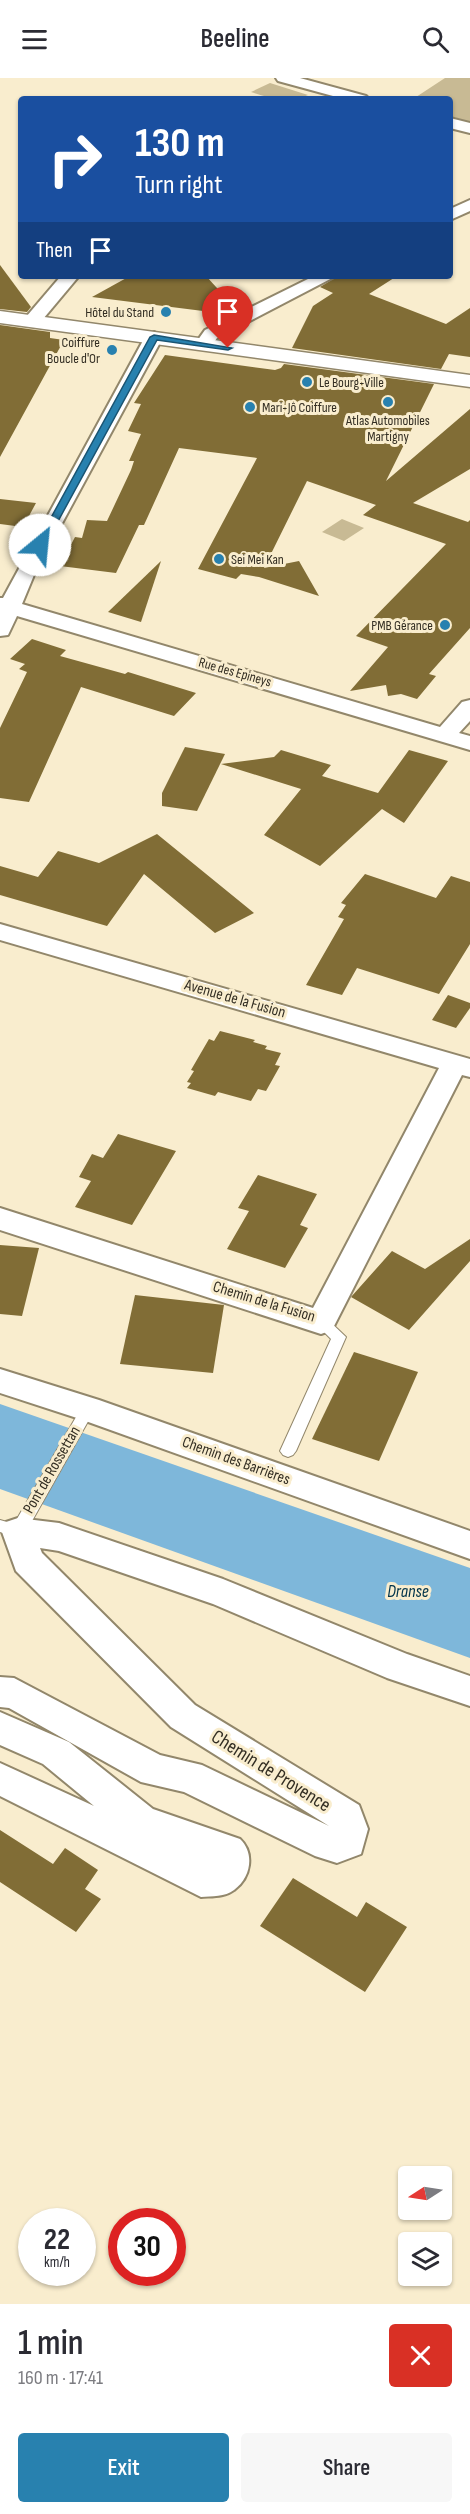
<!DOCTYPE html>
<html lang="en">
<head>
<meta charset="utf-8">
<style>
	body { margin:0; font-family:"Sofia Sans Condensed",sans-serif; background:#f7f7f7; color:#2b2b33; height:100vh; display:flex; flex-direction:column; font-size:22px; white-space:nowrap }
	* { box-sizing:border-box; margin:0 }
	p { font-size:20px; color:#7c7c81 }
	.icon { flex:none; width:33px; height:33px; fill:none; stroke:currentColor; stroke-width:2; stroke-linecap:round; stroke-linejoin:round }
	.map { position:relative; height:2226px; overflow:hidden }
	.details { display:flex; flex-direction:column; background:#fff; flex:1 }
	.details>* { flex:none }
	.hud { position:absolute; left:18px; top:18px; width:435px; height:183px; border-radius:6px; box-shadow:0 2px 4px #0004; background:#1a4fa0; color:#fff; overflow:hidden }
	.needle { width:39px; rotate:258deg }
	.buttons { position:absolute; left:398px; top:2088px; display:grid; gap:12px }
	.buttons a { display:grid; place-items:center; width:54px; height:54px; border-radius:6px; background:#fff; box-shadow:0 2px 4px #0004; font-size:30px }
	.speed { position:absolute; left:18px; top:2130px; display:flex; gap:12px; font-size:30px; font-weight:700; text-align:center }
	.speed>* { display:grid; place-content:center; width:78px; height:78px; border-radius:50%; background:#fff; box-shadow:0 2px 4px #0004; line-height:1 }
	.speed small { font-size:15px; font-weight:400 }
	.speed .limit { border:9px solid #d22; background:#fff; color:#111 }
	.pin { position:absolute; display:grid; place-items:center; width:51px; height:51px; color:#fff; margin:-62px -26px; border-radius:50% 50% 50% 0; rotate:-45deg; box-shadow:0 0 6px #0007 }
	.pin .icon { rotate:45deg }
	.me { position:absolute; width:66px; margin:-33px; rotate:28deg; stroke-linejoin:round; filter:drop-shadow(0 0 4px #0008) }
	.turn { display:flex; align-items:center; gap:21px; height:126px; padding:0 18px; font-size:27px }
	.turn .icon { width:78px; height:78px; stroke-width:2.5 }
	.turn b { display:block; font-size:42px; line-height:51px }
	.then { display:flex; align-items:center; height:57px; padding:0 18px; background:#0003; gap:12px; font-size:22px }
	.round { display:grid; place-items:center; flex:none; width:63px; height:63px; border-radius:6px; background:#f7f7f7 }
	.overview { display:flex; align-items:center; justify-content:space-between; height:102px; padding:0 18px }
	h1 { font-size:36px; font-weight:600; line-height:45px }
	.button { display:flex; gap:12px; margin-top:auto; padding:12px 18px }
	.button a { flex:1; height:69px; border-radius:6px; background:#2881af; color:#fff; font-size:24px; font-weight:600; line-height:69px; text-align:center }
	.button a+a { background:#f7f7f7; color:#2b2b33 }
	header { display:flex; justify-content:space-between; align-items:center; height:78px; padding:0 18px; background:#fff; font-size:27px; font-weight:600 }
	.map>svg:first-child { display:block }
</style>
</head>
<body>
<header><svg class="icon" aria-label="menu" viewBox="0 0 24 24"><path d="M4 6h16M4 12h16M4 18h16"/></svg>Beeline<svg class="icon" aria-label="search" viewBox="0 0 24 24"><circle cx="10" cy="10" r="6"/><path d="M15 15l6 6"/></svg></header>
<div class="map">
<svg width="470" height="2226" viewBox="0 0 470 2226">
	<rect width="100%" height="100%" fill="#f9edce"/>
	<g fill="#c8ba94">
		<path d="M445,0h25v44l-20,-6v-17h-37z"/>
		<path d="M270,5l38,12c-18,9 -39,3 -57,-3z"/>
		<path d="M342,441l22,9 -20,13 -22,-9z"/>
	</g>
	<path fill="#7eb7da" d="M0,1326l470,164v90l-470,-169z"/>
	<g fill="#816d36">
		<path d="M0,187l31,42 -4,5 -27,-3z"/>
		<path d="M130,198h76l32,35 -27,1 -119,-15z"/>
		<path d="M338,198h59l-28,18 77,30 24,-16v49l-21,-3 -8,15 -149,-21 21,-42 20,-13 -13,-6z"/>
		<path d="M0,247l50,7v6l14,2 -64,117z"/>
		<path d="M165,277l110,15 6,-2 3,-4 150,20 -48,97 84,-72v60l-57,34 55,19 2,-2v108l-41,46 7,2 -19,23 -16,-5 -13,2 -2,-11 -36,6 38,-44 -32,-11 90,-92 -83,-29 13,-10 -69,-24 -43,87 35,-7 20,35 -60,-19 -18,-3 -5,5 -38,-10 59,-111 -78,-10 -35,77h-5l-23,48 -56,-7 15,-29 7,1 5,-18 20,1 24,-51 3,-9h-5l12,-27 -13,-3 13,-27 -7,-1z"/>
		<path d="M0,421l36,4 -13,24 -23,-3z"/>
		<path d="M161,483l-20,61 -33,-10z"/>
		<path d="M32,561l34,11 -6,6 65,18 3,-2 68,21 -22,23 -93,-29 -52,115 -29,-4v-70l27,-56 -8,-3 6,-5 -15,-5z"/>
		<path d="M185,669l40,7 -28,57 -35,-5v-13z"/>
		<path d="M281,672l50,15 -9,11 56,17 31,-43 39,11 -44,62 -22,-14 -62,57 -56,-31 37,-46 -80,-25 53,-7z"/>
		<path d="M157,756l97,79 -39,20 -71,-59 -37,52 -107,-31v-29l38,11 20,-26 41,12z"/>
		<path d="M365,796l71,24 15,-22 19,6v62l-31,50 -82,-26 -15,27 -36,-10 38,-66 -6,-2 8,-12 -5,-2z"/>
		<path d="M448,917l22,8v5l-14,20 -24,-8z"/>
		<path d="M220,953l35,9 -2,2 14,4 -2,3 16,4 -6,12 5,1 -14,25 -8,-2 -7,12 -33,-9 -3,4 -28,-8 4,-5 -4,-1 7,-11 -3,-1 18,-31 5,2z"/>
		<path d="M118,1056l58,17 -44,74 -57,-18 16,-26 -12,-4 13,-23 11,4z"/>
		<path d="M258,1097l59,19 -17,31 8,3 -23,40 -58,-19 22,-38 -11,-3z"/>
		<path d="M470,1161v22l-61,69 -58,-33 41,-46 33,18z"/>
		<path d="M0,1167l39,3 -17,68 -22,-2z"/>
		<path d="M135,1217l89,10 -11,68 -93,-9z"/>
		<path d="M354,1274l64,20 -39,89 -67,-22z"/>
		<path d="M0,1752l53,34 12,-16 33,22 -13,19 16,10 -25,33 -76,-50z"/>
		<path d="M293,1800l64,39 9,-15 41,25 -42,65 -105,-66z"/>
	</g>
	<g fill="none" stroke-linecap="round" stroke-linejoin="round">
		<defs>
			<g id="service">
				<path d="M321,1238l5,2 20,19 -50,114 -3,4 -5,2 -5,-2 -3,-4 51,-112 -17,-17 2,-4z"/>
				<path d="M88,1325l5,2 2,4 -72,128 -5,1 -18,-6v-12l14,4 69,-119z"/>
			</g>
			<g id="minor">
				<path d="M276,0h24l66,18 3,3h-25l-66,-18z"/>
				<path d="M450,40l20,5v10l-20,-5z"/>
				<path d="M470,122v11l-20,9v-11z"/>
				<path d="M61,198h18l-41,49h-12l-3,-4 3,-4z"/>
				<path d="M314,198h22l-119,62 -7,10h-12l-3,-4 10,-14z"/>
				<path d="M154,254l9,5 -129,238 -12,29 418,123 22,-25 8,-2v21l-11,12 11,3v14l-453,-134 -9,19 -8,1v-38h3l142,-261z"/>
				<path d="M0,846l470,135v18l-8,-2 -130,255 -11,4 -321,-104v-22l313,100 126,-240 -439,-128z"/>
				<path d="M0,1291l99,31 371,131v28l-390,-140 -80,-26z"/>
				<path d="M18,1440l41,5 164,56 184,75 63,22v30l-83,-28 -174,-74 -154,-53 -19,-3 2,5 153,152 164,100 9,24 -7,25 -24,9 -22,-7 -131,-64 -43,-10 -132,-74 -9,-1v-30l14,1 146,77 42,10 127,61 -158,-99 -155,-156 -14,-39 4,-10z"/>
				<path d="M0,1634l69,30 84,67 87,30c15,14 11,39 -6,51 -9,7 -22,6 -33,7l-201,-101v-33l94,43 -51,-42 -43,-19z"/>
			</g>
			<path id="tertiary" d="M0,233l470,64v12l-470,-64z"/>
		</defs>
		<use href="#service" stroke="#92876b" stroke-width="2"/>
		<use href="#minor" stroke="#92876b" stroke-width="4"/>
		<use href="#tertiary" stroke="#92876b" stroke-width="3"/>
		<use href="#service" fill="#fff" fill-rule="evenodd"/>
		<use href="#minor" fill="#fff" fill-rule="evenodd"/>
		<use href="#tertiary" fill="#fff" fill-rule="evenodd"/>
	</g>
	<path fill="#2881af" stroke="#1a5472" stroke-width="1.5" d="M154,257l78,13 -4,2 -71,-10 -112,205 -8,2 -1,-2 114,-208z"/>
	<g fill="#2881af" stroke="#f9edce" stroke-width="2">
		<circle cx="166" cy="234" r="6"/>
		<circle cx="112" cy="272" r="6"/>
		<circle cx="307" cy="304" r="6"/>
		<circle cx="388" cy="324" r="6"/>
		<circle cx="250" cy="329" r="6"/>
		<circle cx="219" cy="481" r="6"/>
		<circle cx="445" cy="547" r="6"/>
	</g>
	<g text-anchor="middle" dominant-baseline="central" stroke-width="6" stroke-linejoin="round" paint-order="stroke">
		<g font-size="14" fill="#332e23" stroke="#f9edce" text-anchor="end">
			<text x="154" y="234">Hôtel du Stand</text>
			<text x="100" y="264">Coiffure<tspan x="100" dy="16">Boucle d'Or</tspan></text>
			<text x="319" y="304" text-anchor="start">Le Bourg-Ville</text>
			<text x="262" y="329" text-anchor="start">Mari-Jô Coiffure</text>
			<text x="388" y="342" text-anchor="middle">Atlas Automobiles<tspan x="388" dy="16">Martigny</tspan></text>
			<text x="231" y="481" text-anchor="start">Sei Mei Kan</text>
			<text x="433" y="547">PMB Gérance</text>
		</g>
		<g font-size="14" fill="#332e23" stroke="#f9edce">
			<text transform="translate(235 594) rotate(16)">Rue des Epineys</text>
		</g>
		<g font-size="16" fill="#332e23" stroke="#f9edce">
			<text transform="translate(235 921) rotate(16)">Avenue de la Fusion</text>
			<text transform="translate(264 1224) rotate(17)">Chemin de la Fusion</text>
			<text transform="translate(236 1383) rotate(20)">Chemin des Barrières</text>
			<text transform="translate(52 1392) rotate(-60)">Pont de Rossettan</text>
		</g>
		<g font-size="18" font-style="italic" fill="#01334a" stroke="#f9edce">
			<text x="408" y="1513">Dranse</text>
		</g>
		<g font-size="20" fill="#332e23" stroke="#f9edce">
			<text transform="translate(271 1693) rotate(32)">Chemin de Provence</text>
		</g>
	</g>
</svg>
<div class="buttons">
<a><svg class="needle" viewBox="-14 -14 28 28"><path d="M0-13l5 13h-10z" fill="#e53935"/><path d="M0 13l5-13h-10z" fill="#7c7c81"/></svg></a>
<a><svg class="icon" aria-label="layers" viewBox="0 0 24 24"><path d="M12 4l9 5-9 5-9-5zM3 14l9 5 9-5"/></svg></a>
</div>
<div class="speed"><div>22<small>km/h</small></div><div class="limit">30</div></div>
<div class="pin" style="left:228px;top:270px;background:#d93025"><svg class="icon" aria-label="arrive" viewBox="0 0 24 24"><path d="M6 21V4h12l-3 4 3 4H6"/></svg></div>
<svg class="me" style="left:40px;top:467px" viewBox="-20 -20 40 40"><circle r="19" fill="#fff"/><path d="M0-13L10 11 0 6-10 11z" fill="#2881af"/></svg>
<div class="hud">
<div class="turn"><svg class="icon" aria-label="right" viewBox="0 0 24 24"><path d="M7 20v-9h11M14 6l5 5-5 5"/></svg><div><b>130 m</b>Turn right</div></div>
<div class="then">Then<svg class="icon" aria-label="arrive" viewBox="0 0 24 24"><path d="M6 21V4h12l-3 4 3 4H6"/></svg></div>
</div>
</div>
<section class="details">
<div class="overview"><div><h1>1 min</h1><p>160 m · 17:41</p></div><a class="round" style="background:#d93025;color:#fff"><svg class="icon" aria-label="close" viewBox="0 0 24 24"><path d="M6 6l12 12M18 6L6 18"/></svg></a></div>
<div class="button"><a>Exit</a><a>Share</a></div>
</section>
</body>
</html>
